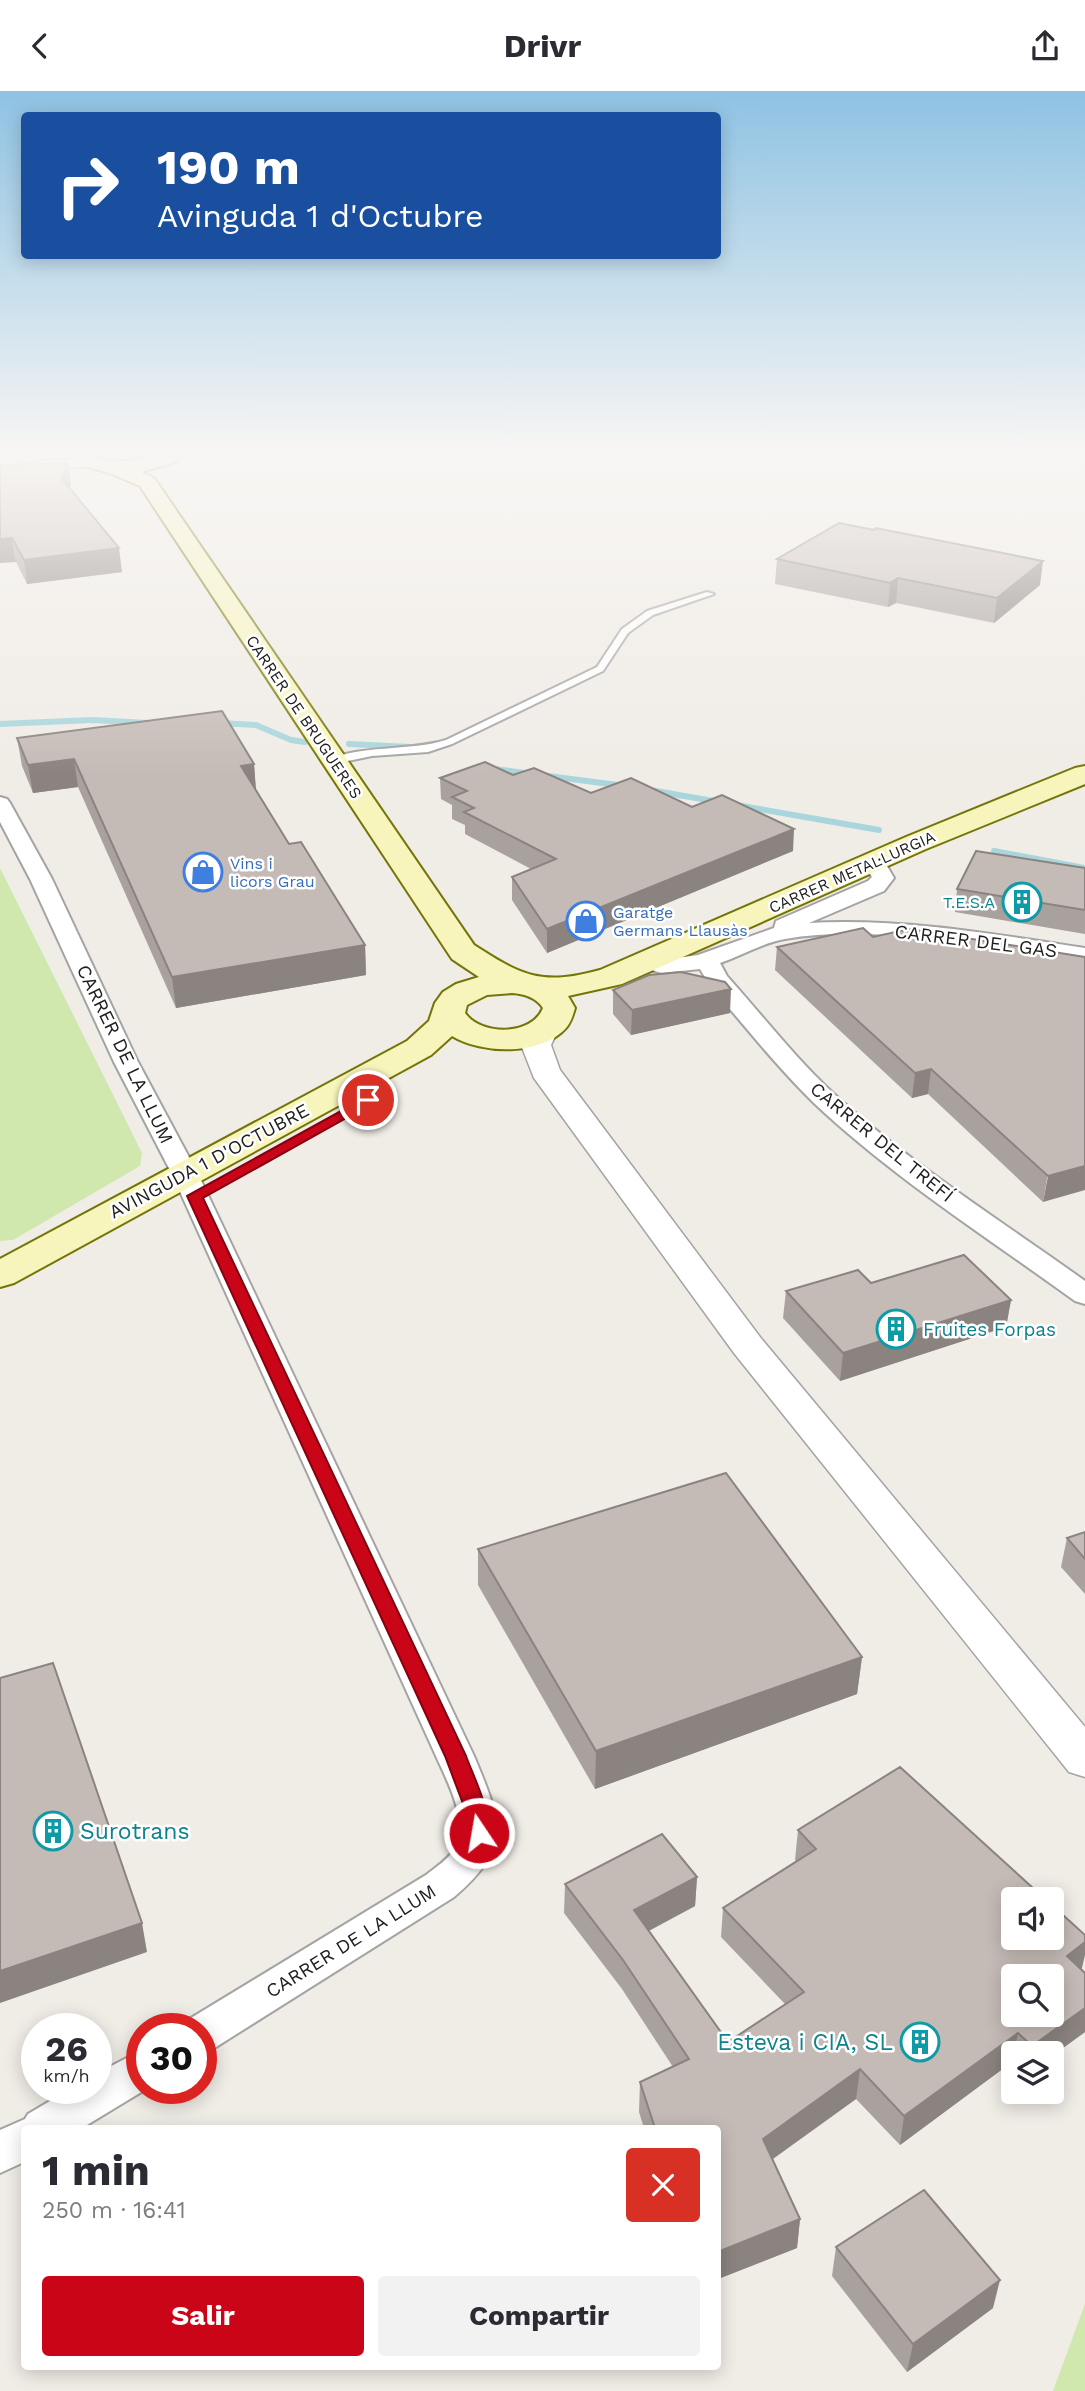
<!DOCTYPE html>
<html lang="es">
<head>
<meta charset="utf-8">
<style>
	body { margin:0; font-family:"Work Sans",sans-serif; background:#f2f2f3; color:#2b2b33; height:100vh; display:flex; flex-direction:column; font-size:26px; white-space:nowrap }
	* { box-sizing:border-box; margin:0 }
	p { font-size:23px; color:#7c7c81 }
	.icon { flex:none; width:38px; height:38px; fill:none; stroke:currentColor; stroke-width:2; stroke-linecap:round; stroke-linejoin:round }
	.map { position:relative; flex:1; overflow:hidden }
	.drawer { position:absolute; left:21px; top:2034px; width:700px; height:245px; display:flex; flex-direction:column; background:#fff; border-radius:7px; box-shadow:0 4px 18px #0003 }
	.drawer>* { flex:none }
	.hud { position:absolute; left:21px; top:21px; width:700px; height:147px; border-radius:7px; box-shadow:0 4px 18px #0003; background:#1a4fa0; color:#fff; overflow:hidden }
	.fabs { position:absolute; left:1001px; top:1796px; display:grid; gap:14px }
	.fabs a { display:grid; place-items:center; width:63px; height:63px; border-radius:7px; background:#fff; box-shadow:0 4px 18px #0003; font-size:35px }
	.speed { position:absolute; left:21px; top:1922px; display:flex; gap:14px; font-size:35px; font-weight:700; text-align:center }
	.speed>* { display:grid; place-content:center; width:91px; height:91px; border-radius:50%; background:#fff; box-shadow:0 4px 18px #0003; line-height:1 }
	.speed small { font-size:18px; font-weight:400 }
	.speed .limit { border:10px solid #d22; background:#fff; color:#111 }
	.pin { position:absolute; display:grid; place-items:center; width:60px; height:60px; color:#fff; margin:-30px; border:4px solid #fff; border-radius:50%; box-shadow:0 2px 7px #0007 }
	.me { position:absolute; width:77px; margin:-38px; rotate:348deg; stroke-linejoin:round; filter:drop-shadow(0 0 5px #0008) }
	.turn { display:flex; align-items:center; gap:24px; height:147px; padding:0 21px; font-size:32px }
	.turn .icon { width:91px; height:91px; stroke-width:2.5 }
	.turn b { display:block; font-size:49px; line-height:60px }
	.round { display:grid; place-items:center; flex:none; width:74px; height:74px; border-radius:7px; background:#f2f2f3 }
	.overview { display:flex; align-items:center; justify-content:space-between; height:119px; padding:0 21px }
	h1 { font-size:42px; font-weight:700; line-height:52px }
	.button { display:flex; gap:14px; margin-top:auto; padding:14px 21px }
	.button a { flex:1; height:80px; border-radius:7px; background:#ca0518; color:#fff; font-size:28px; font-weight:700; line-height:80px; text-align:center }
	.button a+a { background:#f2f2f3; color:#2b2b33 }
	header { display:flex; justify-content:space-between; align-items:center; height:91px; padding:0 21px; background:#fff; font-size:32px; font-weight:700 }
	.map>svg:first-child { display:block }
</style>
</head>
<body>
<header><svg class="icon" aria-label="back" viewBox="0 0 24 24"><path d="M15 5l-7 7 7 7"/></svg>Drivr<svg class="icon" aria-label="share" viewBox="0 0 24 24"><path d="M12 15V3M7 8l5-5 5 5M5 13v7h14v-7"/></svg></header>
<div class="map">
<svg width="1085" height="2300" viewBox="0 0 1085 2300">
	<rect width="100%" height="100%" fill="#f0ece6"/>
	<g fill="#d0e8ae">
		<path d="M92,361h69c-16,13 -53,15 -70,3z"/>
		<path d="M0,777l142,285 -2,13 -127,74 -13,1z"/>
		<path d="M1085,2213v87h-32z"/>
	</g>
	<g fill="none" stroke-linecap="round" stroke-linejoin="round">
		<g stroke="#a8d6dc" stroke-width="6">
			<path d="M219,632l37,2 35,15 14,2"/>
			<path d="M0,633l92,-4 57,3"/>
			<path d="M349,653l61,3"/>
			<path d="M494,678l131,17"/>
			<path d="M650,699l229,40"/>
			<path d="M994,760l91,17"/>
		</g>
		<defs>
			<path id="service" d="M707,501l7,2 -61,21 -25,18 -25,38 -151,73 -24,8 -56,4 -39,8 -5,-3c26,-16 85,-10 118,-21l151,-73 25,-38 25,-18z"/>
			<g id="minor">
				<path d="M0,361h13l-13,5z"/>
				<path d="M88,368l5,1v6l-52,3 -41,12v-9l40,-11z"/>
				<path d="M0,706l7,2 3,4 42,76 86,183 60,112 276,582c27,64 38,92 -20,141l-238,150 -15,5v-24h-18l3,-7 240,-146c10,-8 23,-16 29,-27 14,-28 -8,-67 -19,-92l-264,-582 -58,-112 -84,-183 -30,-57z"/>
				<path d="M879,774l8,1 7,12 -10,13 -75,32c93,-5 184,11 276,25v14c-92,-14 -208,-39 -300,-23 -23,4 -44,17 -65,24l7,13c35,39 68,82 107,118 77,70 167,127 251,187v23l-10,-3c-87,-63 -181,-123 -260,-197 -38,-37 -72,-80 -106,-120l-9,-15 -38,4 -8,-2 -4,-5 4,-5 44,-6 76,-27 2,-7 92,-40 4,-4 -4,-6 3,-5z"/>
				<path d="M142,1959v38h6l-66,40h-58v34l-24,11v-43l25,-11 3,-5 44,-26h24v-14z"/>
			</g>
			<path id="tertiary" d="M543,930l11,3 4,6 -7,15 9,25 200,267 325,390v50l-16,-5 -335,-419 -200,-275 -13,-33 11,-21z"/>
			<path id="secondary" d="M69,361h20v4c34,14 64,-4 97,-4l-11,10 -34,10 13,6 320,467c48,31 68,41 126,25l306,-133 169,-69 10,-2v18l-159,65 -304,135 -54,12 7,12c-2,7 -4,14 -9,20 -25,28 -84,26 -114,8l-21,19 -417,228 -14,4v-28l407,-218 22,-20 6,-18 8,-11 13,-8 23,-7 -27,-18 -312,-473 -33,-14 -34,-9zM512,902c12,1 24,4 31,15 -11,28 -62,28 -78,5l2,-8 20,-10z"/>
		</defs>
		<use href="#service" stroke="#a4a4a4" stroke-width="4"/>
		<use href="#minor" stroke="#a4a4a4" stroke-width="4"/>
		<use href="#tertiary" stroke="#a4a4a4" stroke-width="3"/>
		<use href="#secondary" stroke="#747508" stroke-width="4"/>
		<use href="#service" fill="#fff" fill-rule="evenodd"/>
		<use href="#minor" fill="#fff" fill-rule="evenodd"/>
		<use href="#tertiary" fill="#fff" fill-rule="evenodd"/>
		<use href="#secondary" fill="#f8f5bc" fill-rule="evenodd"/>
	</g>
	<g fill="#a9a19d">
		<path d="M0,374l71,20 -1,3 52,84 -95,12 -11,-22z"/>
		<path d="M777,468l263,26 -46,38 -98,-20 -8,4 -113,-23z"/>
		<path d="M17,647l237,26 2,26 33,54 76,101 1,30 -190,33 -98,-221 -45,6 -11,-27z"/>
		<path d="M513,684l78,18 101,14 101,44 -246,102 -35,-53v-23l19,-8 -66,-35v-9l-13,-6v-14l-11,-6 -1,-21z"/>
		<path d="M1085,777v66l-130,-22 2,-23z"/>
		<path d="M873,846l212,20 -42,245 -115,-108 -16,4 -137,-128 2,-23z"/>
		<path d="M613,899l117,23 -99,22 -18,-21z"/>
		<path d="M871,1192l140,17 -5,27 -166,54 -57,-63 3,-27z"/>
		<path d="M1085,1441v62l-24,-27 6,-29z"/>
		<path d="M478,1458l384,108 -5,37 -262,95 -117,-204z"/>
		<path d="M798,1739l284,138 -1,1 4,4v59l-33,24v-3h-39v10l-1,-1 -112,83 -44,-46 -83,60 27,60 -3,29 -79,31v-151h-74l-5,-16 1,-30 33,-15 -51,-78 -58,-76 1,-29 132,-7 -2,29 -46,25 79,111 57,-38 -64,-67 2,-29 73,-47 -1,-1z"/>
		<path d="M836,2156l157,61 -86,64 -75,-96z"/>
	</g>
	<g fill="#8a837f">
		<path d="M68,372l3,22 -6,16 -3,-22z"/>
		<path d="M12,447l4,24 -16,1v-24z"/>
		<path d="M119,457l3,24 -95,12 -3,-24z"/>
		<path d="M1043,470l-3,24 -46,38 3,-25z"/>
		<path d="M898,487l-2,25 -8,4 2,-24z"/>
		<path d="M74,668l4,28 -45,6 -5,-28z"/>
		<path d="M254,673l2,28 -15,-26z"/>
		<path d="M794,738l-1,22 -246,102v-24z"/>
		<path d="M365,854l1,30 -190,33 -4,-31z"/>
		<path d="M731,898l-1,24 -99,22 1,-25z"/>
		<path d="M931,978l-3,25 -16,4 3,-25z"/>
		<path d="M1085,1075v24l-42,12 5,-26z"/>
		<path d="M1011,1209l-5,27 -166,54 3,-28z"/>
		<path d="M862,1566l-5,37 -262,95 1,-38z"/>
		<path d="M697,1786l-2,29 -62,33 1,-29z"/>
		<path d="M142,1832l5,29 -147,51v-32z"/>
		<path d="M1085,1851v13l-3,13 -22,17 7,-29z"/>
		<path d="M1085,1917v24l-33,24v-3h-21l1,-7z"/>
		<path d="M1018,1942l-4,20h-1l-1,9 -112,83 4,-29z"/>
		<path d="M860,1978l-4,30 -96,69 3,-29z"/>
		<path d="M800,2128l-3,29 -79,31 2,-28z"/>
		<path d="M1000,2189l-7,28 -86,64 6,-28z"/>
	</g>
	<g fill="#c5bbb6" stroke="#8a837f" stroke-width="2" fill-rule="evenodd">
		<path d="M68,372l-6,16 57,69 -95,12 -12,-22 -12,1v-74z"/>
		<path d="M839,432l35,7 2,-2 167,33 -46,37 -99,-20 -8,5 -113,-24z"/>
		<path d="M222,620l32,53 -13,2 48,78 12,-2 64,103 -193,32 -98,-218 -46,6 -11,-27z"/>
		<path d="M485,671l28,13 21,-7 57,25 40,-15 61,29 30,-12 72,34 -247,100 -35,-52 44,-18 -92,-47 10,-4 -22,-11 15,-6 -27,-13z"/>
		<path d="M976,760l109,17v42l-128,-21z"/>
		<path d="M863,837l10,9 36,-8 176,28v209l-37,10 -117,-107 -16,4 -138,-126z"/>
		<path d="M681,881l44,10 6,7 -99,21 -19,-20 36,-15z"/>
		<path d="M964,1164l47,45 -168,53 -57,-62 72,-21 13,13z"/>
		<path d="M726,1382l136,184 -266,94 -118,-202z"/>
		<path d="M1085,1441v27l-18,-21z"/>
		<path d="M53,1572l89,260 -142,48v-293z"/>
		<path d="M900,1676l145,132h-32v38h39v-32l33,30v7l-18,14 18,17v35l-53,38 -14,-13 -114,83 -44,-47 -97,70 37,80 -80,32 -2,-6v-117h-63l-15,-46 49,-23 -66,-99 -58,-76 97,-50 35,43 -63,33 94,132 76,-50 -81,-84 93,-59 -18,-19zM1013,1885h39v38h-39z"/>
		<path d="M924,2099l76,90 -87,64 -77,-97z"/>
	</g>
	<linearGradient id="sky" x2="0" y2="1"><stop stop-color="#8ec2e3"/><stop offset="0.53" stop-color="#f8f6f4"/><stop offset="1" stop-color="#f8f6f4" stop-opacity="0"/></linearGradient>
	<rect width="1085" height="683" fill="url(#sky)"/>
	<path fill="#ca0518" stroke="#830310" stroke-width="2" d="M368,1005l5,1 2,3 -2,3 -170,95 263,558c7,20 30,64 20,83l-7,3 -8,-3 -6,-30 -20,-53 -258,-560z"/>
	<defs>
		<symbol id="shop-ring" viewBox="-11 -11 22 22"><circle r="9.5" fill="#fff" stroke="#3f7fe0" stroke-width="1.5"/><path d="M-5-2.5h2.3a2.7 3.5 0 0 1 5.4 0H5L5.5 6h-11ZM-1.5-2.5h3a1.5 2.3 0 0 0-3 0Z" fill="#3f7fe0"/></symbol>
		<symbol id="building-ring" viewBox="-11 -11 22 22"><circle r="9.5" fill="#fff" stroke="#0f9aa8" stroke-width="1.5"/><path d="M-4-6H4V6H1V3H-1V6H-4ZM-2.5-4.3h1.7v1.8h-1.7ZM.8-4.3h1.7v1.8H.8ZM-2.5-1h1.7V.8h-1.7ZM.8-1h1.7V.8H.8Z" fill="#0f9aa8"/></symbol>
	</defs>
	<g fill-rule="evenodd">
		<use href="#shop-ring" x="181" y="759" width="44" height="44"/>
		<use href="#building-ring" x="1000" y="789" width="44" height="44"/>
		<use href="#shop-ring" x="564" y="808" width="44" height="44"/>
		<use href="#building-ring" x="874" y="1216" width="44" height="44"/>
		<use href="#building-ring" x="31" y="1718" width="44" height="44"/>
		<use href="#building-ring" x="898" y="1929" width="44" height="44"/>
	</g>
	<g text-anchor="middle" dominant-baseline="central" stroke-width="5" stroke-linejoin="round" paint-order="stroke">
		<g font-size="16" fill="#202020" stroke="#fff">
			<text transform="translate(304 626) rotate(56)">CARRER DE BRUGUERES</text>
			<text transform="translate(852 781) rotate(-24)">CARRER METAL·LURGIA</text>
		</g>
		<g font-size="16" fill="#366cbe" stroke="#fff" text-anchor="start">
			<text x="230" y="772">Vins i<tspan x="230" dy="18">licors Grau</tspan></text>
			<text x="613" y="821">Garatge<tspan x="613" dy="18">Germans Llausàs</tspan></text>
		</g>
		<g font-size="16" fill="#0d838f" stroke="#fff" text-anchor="end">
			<text x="995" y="811">T.E.S.A</text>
		</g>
		<g font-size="19" fill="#202020" stroke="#fff">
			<text transform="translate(976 850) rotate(7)">CARRER DEL GAS</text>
			<text transform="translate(125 963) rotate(64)">CARRER DE LA LLUM</text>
			<text transform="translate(882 1051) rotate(39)">CARRER DEL TREFÍ</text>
			<text transform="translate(209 1070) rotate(-28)">AVINGUDA 1 D'OCTUBRE</text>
			<text transform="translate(351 1850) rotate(-32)">CARRER DE LA LLUM</text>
		</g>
		<g font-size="19" fill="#0d838f" stroke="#fff" text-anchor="start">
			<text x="923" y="1238">Fruites Forpas</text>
		</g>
		<g font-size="23" fill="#0d838f" stroke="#fff" text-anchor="start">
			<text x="80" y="1740">Surotrans</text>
			<text x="893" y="1951" text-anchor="end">Esteva i CIA, SL</text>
		</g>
	</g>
</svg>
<div class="fabs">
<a><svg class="icon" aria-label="sound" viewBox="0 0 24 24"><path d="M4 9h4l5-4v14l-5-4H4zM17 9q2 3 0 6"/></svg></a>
<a><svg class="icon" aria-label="search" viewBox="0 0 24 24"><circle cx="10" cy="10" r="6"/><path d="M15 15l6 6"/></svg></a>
<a><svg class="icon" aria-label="layers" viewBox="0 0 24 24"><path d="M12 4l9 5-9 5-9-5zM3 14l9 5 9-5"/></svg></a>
</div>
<div class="speed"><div>26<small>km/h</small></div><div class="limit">30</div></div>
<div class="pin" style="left:368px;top:1009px;background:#d93025"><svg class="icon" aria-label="arrive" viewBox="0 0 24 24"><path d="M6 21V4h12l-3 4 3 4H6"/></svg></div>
<svg class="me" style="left:479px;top:1742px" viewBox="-20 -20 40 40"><circle r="17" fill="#ca0518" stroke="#fff" stroke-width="3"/><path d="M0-11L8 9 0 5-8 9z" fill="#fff"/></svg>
<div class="hud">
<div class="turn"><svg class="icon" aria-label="right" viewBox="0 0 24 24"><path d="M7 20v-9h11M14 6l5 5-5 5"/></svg><div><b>190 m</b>Avinguda 1 d'Octubre</div></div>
</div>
<section class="drawer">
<div class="overview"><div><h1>1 min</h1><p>250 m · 16:41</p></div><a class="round" style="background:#d93025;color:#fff"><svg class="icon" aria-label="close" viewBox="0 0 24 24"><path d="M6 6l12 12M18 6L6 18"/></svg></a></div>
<div class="button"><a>Salir</a><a>Compartir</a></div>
</section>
</div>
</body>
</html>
